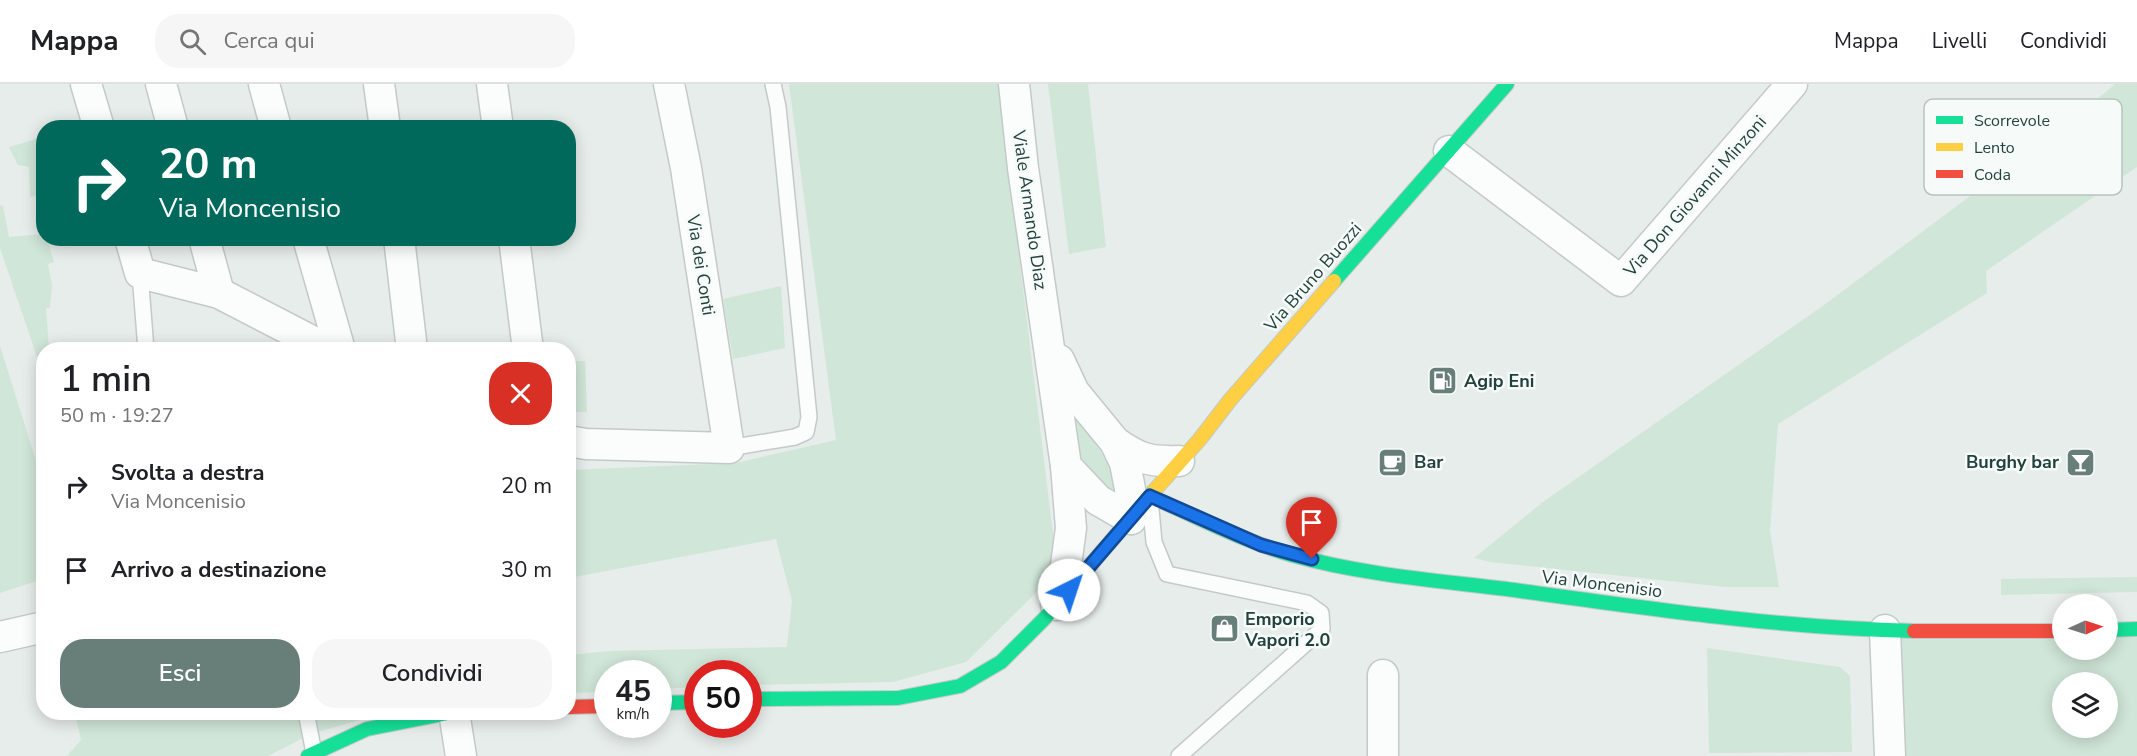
<!DOCTYPE html>
<html lang="it">
<head>
<meta charset="utf-8">
<style>
	body { margin:0; font-family:"Nunito Sans",sans-serif; background:#f6f6f6; color:#202124; height:100vh; display:flex; flex-direction:column; font-size:22px; white-space:nowrap }
	* { box-sizing:border-box; margin:0 }
	p { font-size:20px; color:#757577 }
	.icon { flex:none; width:33px; height:33px; fill:none; stroke:currentColor; stroke-width:2; stroke-linecap:round; stroke-linejoin:round }
	.map { position:relative; flex:1; overflow:hidden }
	.details { position:absolute; left:36px; top:258px; width:540px; height:378px; display:flex; flex-direction:column; background:#fff; border-radius:24px; box-shadow:0 3px 15px #0003 }
	.details>* { flex:none }
	.banner { position:absolute; left:36px; top:36px; width:540px; height:126px; border-radius:24px; box-shadow:0 3px 15px #0003; background:#00695c; color:#fff; overflow:hidden }
	.needle { width:39px; rotate:87deg }
	.controls { position:absolute; left:2052px; top:510px; display:grid; gap:12px }
	.controls a { display:grid; place-items:center; width:66px; height:66px; border-radius:50%; background:#fff; box-shadow:0 3px 15px #0003; font-size:30px }
	.speed { position:absolute; left:594px; top:576px; display:flex; gap:12px; font-size:30px; font-weight:700; text-align:center }
	.speed>* { display:grid; place-content:center; width:78px; height:78px; border-radius:50%; background:#fff; box-shadow:0 3px 15px #0003; line-height:1 }
	.speed small { font-size:15px; font-weight:400 }
	.speed .limit { border:9px solid #d22; background:#fff; color:#111 }
	.pin { position:absolute; display:grid; place-items:center; width:51px; height:51px; color:#fff; margin:-62px -26px; border-radius:50% 50% 50% 0; rotate:-45deg; box-shadow:0 0 6px #0007 }
	.pin .icon { rotate:45deg }
	.me { position:absolute; width:66px; margin:-33px; rotate:41deg; stroke-linejoin:round; filter:drop-shadow(0 0 4px #0008) }
	.turn { display:flex; align-items:center; gap:21px; height:126px; padding:0 24px; font-size:27px }
	.turn .icon { width:78px; height:78px; stroke-width:2.5 }
	.turn b { display:block; font-size:42px; line-height:51px }
	.round { display:grid; place-items:center; flex:none; width:63px; height:63px; border-radius:24px; background:#f6f6f6 }
	.head { display:flex; align-items:center; justify-content:space-between; height:102px; padding:0 24px }
	h1 { font-size:36px; font-weight:600; line-height:45px }
	.cta { display:flex; gap:12px; margin-top:auto; padding:12px 24px }
	.cta a { flex:1; height:69px; border-radius:24px; background:#687e79; color:#fff; font-size:24px; font-weight:600; line-height:69px; text-align:center }
	.cta a+a { background:#f6f6f6; color:#202124 }
	ul { padding:0; list-style:none }
	li { display:flex; align-items:center; gap:18px; height:84px; padding:0 24px }
	li div { flex:1 }
	li b { display:block; font-size:22px }
	li em { font-style:normal }
	header { display:flex; align-items:center; gap:36px; box-sizing:border-box; height:84px; padding:0 30px; background:#fff; border-bottom:2px solid #e0e0e0 }
	header strong { font-size:28px }
	nav { display:flex; gap:33px; margin-inline-start:auto; font-size:21px }
	.search { width:420px; height:54px; background:#f6f6f6; display:flex; align-items:center; gap:15px; box-sizing:border-box; padding:0 21px; border-radius:24px; color:#757577; font-size:22px }
	.map>svg:first-child { display:block }
</style>
</head>
<body>
<header>
<strong>Mappa</strong>
<div class="search"><svg class="icon" aria-label="search" viewBox="0 0 24 24"><circle cx="10" cy="10" r="6"/><path d="M15 15l6 6"/></svg>Cerca qui</div>
<nav><a>Mappa</a><a>Livelli</a><a>Condividi</a></nav>
</header>
<div class="map">
<svg width="2137" height="672" viewBox="0 0 2137 672">
	<rect width="100%" height="100%" fill="#e7edea"/>
	<g fill="#d0e6d8" fill-rule="evenodd">
		<path d="M789,0h209l56,458 -3,36 -85,84 -73,20 -144,3 -1,-11h-50l-1,13 -38,2 -1,-15h-50l-1,18 -38,1v-38l40,-4 178,-4 5,-46 -16,-62 -207,39v-108l167,-7 100,-23z"/>
		<path d="M1048,0h40l18,163 -37,7z"/>
		<path d="M2115,0h22v83l-151,104 1,22 -209,131 -8,107 9,56h-54l-235,-25 -16,-4 69,-56 281,-197 251,-187z"/>
		<path d="M43,53v57l-13,3 -1,-30 -11,-2 -9,-18z"/>
		<path d="M0,121l3,1 6,31 34,-3 1,4 3,1 7,23 -6,2 4,21 -2,23h-4l3,41 -5,1 -1,7h-6l-37,-109z"/>
		<path d="M781,202l4,62 -52,11 -10,-60z"/>
		<path d="M0,262l43,137v96l-43,14z"/>
		<path d="M569,277h16l2,51h-18z"/>
		<path d="M1067,325c22,26 39,44 50,77l-3,3c-15,0 -34,-25 -38,-39 -5,-13 -6,-28 -9,-41z"/>
		<path d="M2137,493v15l-136,3v-16z"/>
		<path d="M2137,545v127h-247l-5,-126 177,1v19h46v-20zM2062,598h46v46h-46z"/>
		<path d="M1707,564l133,19 10,9 2,76 -143,1z"/>
		<path d="M284,628l2,4 13,-4 84,1 -72,21 -43,22h-201l14,-16 -6,-27z"/>
	</g>
	<g fill="none" stroke-linecap="round" stroke-linejoin="round">
		<defs>
			<g id="lane">
				<path d="M140,189l6,77"/>
				<path d="M729,364l66,-11 11,-5 3,-15 -31,-310 -5,-23"/>
				<path d="M1150,415l4,43 13,32 140,29 14,10 1,16 -143,127"/>
				<path d="M306,628l8,41"/>
			</g>
			<g id="street">
				<path d="M86,0l13,44"/>
				<path d="M161,0l12,44"/>
				<path d="M264,0l12,44"/>
				<path d="M379,0l6,44"/>
				<path d="M492,0l6,44"/>
				<path d="M1014,0l9,84 43,298 5,62 -5,37 -10,40"/>
				<path d="M1449,67l172,130 171,-197"/>
				<path d="M130,154l10,35 79,20 110,57"/>
				<path d="M204,154l15,55"/>
				<path d="M308,154l32,112"/>
				<path d="M399,154l13,112"/>
				<path d="M514,154l14,112"/>
				<path d="M1059,276l15,32 41,50 10,21 5,26 1,30"/>
				<path d="M568,357l18,3 143,4 -43,-280 -17,-84"/>
				<path d="M1115,358c24,17 34,20 64,19"/>
				<path d="M1066,382l32,34 33,19"/>
				<path d="M1885,546l5,126"/>
				<path d="M0,553l44,-10"/>
				<path d="M454,628l7,44"/>
				<path d="M1383,672v-81"/>
			</g>
			<g id="fast">
				<path d="M1334,197l173,-197"/>
				<path d="M1150,412c47,21 93,45 142,59 75,21 153,26 229,36 130,18 261,37 393,40"/>
				<path d="M2108,546l29,-1"/>
				<path d="M748,615l150,-1 62,-12 41,-24 43,-43 110,-128"/>
				<path d="M658,619l40,-1"/>
				<path d="M308,672l59,-27 86,-17"/>
			</g>
			<path id="slow" d="M1154,407l46,-52 30,-39 104,-119"/>
			<g id="jam">
				<path d="M1914,547h148"/>
				<path d="M568,623l40,-1"/>
			</g>
		</defs>
		<use href="#lane" stroke="#c4cac8" stroke-width="18"/>
		<use href="#street" stroke="#c4cac8" stroke-width="33"/>
		<use href="#fast" stroke="#c3cac8" stroke-width="16"/>
		<use href="#slow" stroke="#c3cac8" stroke-width="16"/>
		<use href="#jam" stroke="#c3cac8" stroke-width="16"/>
		<use href="#lane" stroke="#fbfcfc" stroke-width="15"/>
		<use href="#street" stroke="#fbfcfc" stroke-width="30"/>
		<use href="#fast" stroke="#16e098" stroke-width="14"/>
		<use href="#slow" stroke="#ffcf43" stroke-width="14"/>
		<use href="#jam" stroke="#f24e42" stroke-width="14"/>
	</g>
	<g fill="none" stroke-linecap="round" stroke-linejoin="round">
		<defs>
			<path id="route" d="M1069,506l81,-94 111,49 51,14"/>
		</defs>
		<use href="#route" stroke="#114b97" stroke-width="15"/>
		<use href="#route" stroke="#1a73e8" stroke-width="10"/>
	</g>
	<defs>
		<symbol id="fuel-square" viewBox="-11 -11 22 22"><rect x="-9" y="-9" width="18" height="18" rx="4" fill="#687e79" stroke="#f6fbf9"/><path d="M-5.5-6h7V0h2V4h1.3V-2.5L3-4.5l.8-.8L6-3V5H2.5V1h-1V6h-7ZM-4.2-4.7v3.2H.2V-4.7Z" fill="#fff"/></symbol>
		<symbol id="cafe-square" viewBox="-11 -11 22 22"><rect x="-9" y="-9" width="18" height="18" rx="4" fill="#687e79" stroke="#f6fbf9"/><path d="M-5.5-4.5H6V0H3Q3 3.5 0 3.5H-2.5Q-5.5 3.5-5.5 0ZM3-3.2v2h1.7v-2ZM-6 4.5H4V6H-6Z" fill="#fff"/></symbol>
		<symbol id="bar-square" viewBox="-11 -11 22 22"><rect x="-9" y="-9" width="18" height="18" rx="4" fill="#687e79" stroke="#f6fbf9"/><path d="M-6-5H6L.8 .8V4.5H3.5V6h-7V4.5H-.8V.8Z" fill="#fff"/></symbol>
		<symbol id="shop-square" viewBox="-11 -11 22 22"><rect x="-9" y="-9" width="18" height="18" rx="4" fill="#687e79" stroke="#f6fbf9"/><path d="M-5-2.5h2.3a2.7 3.5 0 0 1 5.4 0H5L5.5 6h-11ZM-1.5-2.5h3a1.5 2.3 0 0 0-3 0Z" fill="#fff"/></symbol>
	</defs>
	<g fill-rule="evenodd">
		<use href="#fuel-square" x="1426" y="280" width="33" height="33"/>
		<use href="#cafe-square" x="1376" y="362" width="33" height="33"/>
		<use href="#bar-square" x="2064" y="362" width="33" height="33"/>
		<use href="#shop-square" x="1208" y="528" width="33" height="33"/>
	</g>
	<g text-anchor="middle" dominant-baseline="central" stroke-width="5" stroke-linejoin="round" paint-order="stroke">
		<g font-size="18" fill="#23423c" stroke="#f6fbf9">
			<text transform="translate(1695 112) rotate(-49)">Via Don Giovanni Minzoni</text>
			<text transform="translate(1030 126) rotate(82)">Viale Armando Diaz</text>
			<text transform="translate(701 181) rotate(81)">Via dei Conti</text>
			<text transform="translate(1313 193) rotate(-49)">Via Bruno Buozzi</text>
			<text transform="translate(1602 500) rotate(7)">Via Moncenisio</text>
		</g>
		<g font-size="18" font-weight="bold" fill="#23423c" stroke="#f6fbf9" text-anchor="start">
			<text x="1464" y="297">Agip Eni</text>
			<text x="1414" y="378">Bar</text>
			<text x="2059" y="378" text-anchor="end">Burghy bar</text>
			<text x="1245" y="535">Emporio<tspan x="1245" dy="21">Vapori 2.0</tspan></text>
		</g>
	</g>
	<rect x="1924" y="15" width="198" height="96" rx="9" fill="#f6fbf9" stroke="#b7c4c0" stroke-width="1.5"/>
	<rect x="1936" y="32" width="27" height="8" fill="#16e098"/>
	<rect x="1936" y="59" width="27" height="8" fill="#ffcf43"/>
	<rect x="1936" y="86" width="27" height="8" fill="#f24e42"/>
	<g font-size="16" fill="#23423c">
		<text x="1974" y="42">Scorrevole</text>
		<text x="1974" y="69">Lento</text>
		<text x="1974" y="96">Coda</text>
	</g>
</svg>
<div class="controls">
<a><svg class="needle" viewBox="-14 -14 28 28"><path d="M0-13l5 13h-10z" fill="#e53935"/><path d="M0 13l5-13h-10z" fill="#757577"/></svg></a>
<a><svg class="icon" aria-label="layers" viewBox="0 0 24 24"><path d="M12 4l9 5-9 5-9-5zM3 14l9 5 9-5"/></svg></a>
</div>
<div class="speed"><div>45<small>km/h</small></div><div class="limit">50</div></div>
<div class="pin" style="left:1312px;top:475px;background:#d93025"><svg class="icon" aria-label="arrive" viewBox="0 0 24 24"><path d="M6 21V4h12l-3 4 3 4H6"/></svg></div>
<svg class="me" style="left:1069px;top:506px" viewBox="-20 -20 40 40"><circle r="19" fill="#fff"/><path d="M0-13L10 11 0 6-10 11z" fill="#1a73e8"/></svg>
<div class="banner">
<div class="turn"><svg class="icon" aria-label="right" viewBox="0 0 24 24"><path d="M7 20v-9h11M14 6l5 5-5 5"/></svg><div><b>20 m</b>Via Moncenisio</div></div>
</div>
<section class="details">
<div class="head"><div><h1>1 min</h1><p>50 m · 19:27</p></div><a class="round" style="background:#d93025;color:#fff"><svg class="icon" aria-label="close" viewBox="0 0 24 24"><path d="M6 6l12 12M18 6L6 18"/></svg></a></div>
<ul>
<li><svg class="icon" aria-label="right" viewBox="0 0 24 24"><path d="M7 20v-9h11M14 6l5 5-5 5"/></svg><div><b>Svolta a destra</b><p>Via Moncenisio</p></div><em>20 m</em></li>
<li><svg class="icon" aria-label="arrive" viewBox="0 0 24 24"><path d="M6 21V4h12l-3 4 3 4H6"/></svg><div><b>Arrivo a destinazione</b></div><em>30 m</em></li>
</ul>
<div class="cta"><a>Esci</a><a>Condividi</a></div>
</section>
</div>
</body>
</html>
